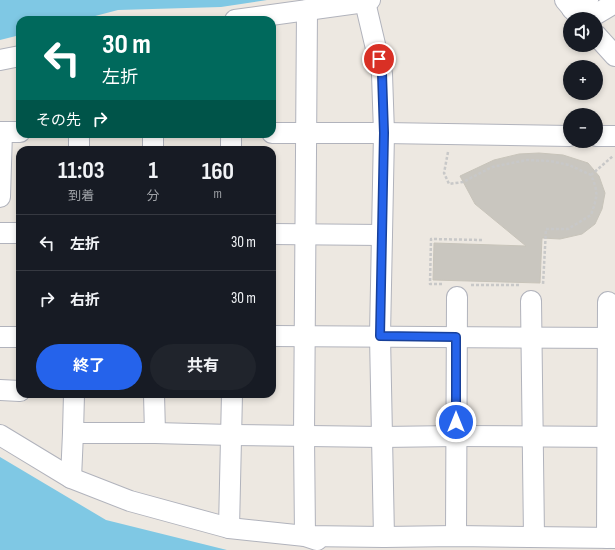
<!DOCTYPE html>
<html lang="ja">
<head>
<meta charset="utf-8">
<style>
	body { margin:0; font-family:"Sofia Sans Condensed","Noto Sans JP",sans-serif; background:#20242c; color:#f1f3f6; height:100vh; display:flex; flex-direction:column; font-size:15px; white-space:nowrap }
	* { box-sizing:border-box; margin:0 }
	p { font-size:13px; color:#9ea1a6 }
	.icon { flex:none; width:22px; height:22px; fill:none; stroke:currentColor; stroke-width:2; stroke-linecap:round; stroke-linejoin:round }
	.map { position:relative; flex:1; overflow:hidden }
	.drawer { position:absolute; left:16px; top:146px; width:260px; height:252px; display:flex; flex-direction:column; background:#171b24; border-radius:12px; box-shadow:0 2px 6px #0003 }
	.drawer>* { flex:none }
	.guide { position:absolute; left:16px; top:16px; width:260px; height:122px; border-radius:12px; box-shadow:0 2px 6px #0003; background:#00695c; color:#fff; overflow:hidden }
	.fabs { position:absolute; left:563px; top:12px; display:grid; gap:8px }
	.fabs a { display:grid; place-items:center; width:40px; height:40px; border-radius:50%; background:#171b24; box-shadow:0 2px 6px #0003; font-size:20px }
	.pin { position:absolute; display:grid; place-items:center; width:34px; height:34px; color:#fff; margin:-17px; border:2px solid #fff; border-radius:50%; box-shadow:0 1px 4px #0007 }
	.me { position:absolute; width:44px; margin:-22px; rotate:0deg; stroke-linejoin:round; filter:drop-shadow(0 0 3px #0008) }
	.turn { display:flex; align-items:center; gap:14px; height:84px; padding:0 20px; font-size:18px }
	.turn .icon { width:52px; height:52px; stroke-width:2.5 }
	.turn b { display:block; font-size:28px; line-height:34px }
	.then { display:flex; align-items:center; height:38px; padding:0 20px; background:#0003; gap:8px; font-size:15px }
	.eta { display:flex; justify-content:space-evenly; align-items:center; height:68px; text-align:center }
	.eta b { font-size:24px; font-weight:700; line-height:28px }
	.action { display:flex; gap:8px; margin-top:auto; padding:8px 20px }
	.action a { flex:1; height:46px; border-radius:24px; background:#2563eb; color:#fff; font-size:16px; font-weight:700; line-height:46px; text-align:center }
	.action a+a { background:#20242c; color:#f1f3f6 }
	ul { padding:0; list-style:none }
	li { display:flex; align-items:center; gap:12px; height:56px; padding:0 20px; border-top:1px solid #363941 }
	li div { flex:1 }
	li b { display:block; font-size:15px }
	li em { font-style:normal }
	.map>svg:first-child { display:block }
</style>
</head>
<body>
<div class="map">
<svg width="615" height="550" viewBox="0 0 615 550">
	<rect width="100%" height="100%" fill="#ede8e1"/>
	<g fill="#7fc8e4">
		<path d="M0,0h267l-46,7 -103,3 -38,10h-60v15l-20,5z"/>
		<path d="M0,457l106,63 121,30h-227z"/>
	</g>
	<path fill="#c9c6bf" stroke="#c8c4ba" d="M539,153l24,2 25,8 11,13 6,17 -3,16 -7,15 -13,10 -22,5 -18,-1 -2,45 -107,-3 1,-37 92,3 -51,-42 -15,-28 34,-16 25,-6z"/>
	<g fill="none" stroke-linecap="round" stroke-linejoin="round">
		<defs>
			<g id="street">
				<path d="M565,0l16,19"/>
				<path d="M365,2l17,72 2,59 -4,203 4,201"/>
				<path d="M572,9l16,-9"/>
				<path d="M307,10l-3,426 1,100 79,1 72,-1 159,2"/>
				<path d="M588,19l27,-16"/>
				<path d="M235,20l130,-18 5,-2"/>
				<path d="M596,35l19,21"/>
				<path d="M0,60l20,-4"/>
				<path d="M0,132h20"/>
				<path d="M272,133h112l186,3"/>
				<path d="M596,136h19"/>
				<path d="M79,150v-16"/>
				<path d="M153,150v-16"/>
				<path d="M231,150v-16"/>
				<path d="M0,197l2,-65"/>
				<path d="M0,233h20"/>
				<path d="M272,234l110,1"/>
				<path d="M531,301l3,236"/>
				<path d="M272,336l343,2"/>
				<path d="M0,337h20"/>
				<path d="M0,390l20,1"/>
				<path d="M154,394l1,39"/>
				<path d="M73,433h82l76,2 151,2 74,-1 159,1"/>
				<path d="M0,435l71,43 59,23 99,27 76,8 12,4"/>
				<path d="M71,478l2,-45 1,-39"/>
				<path d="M229,528l3,-134"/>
				<path d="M456,536l1,-239"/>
				<path d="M607,538l1,-236"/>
			</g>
		</defs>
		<use href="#street" stroke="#b1b3bc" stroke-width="22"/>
		<g stroke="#c8c8c8" stroke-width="2.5" stroke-dasharray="3 2" stroke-linecap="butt">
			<path d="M448,152l-4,21 5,11 14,-2 29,-15 35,-7 23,1 19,4 22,10c8,18 6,22 0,40l-23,14h-22l-3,56"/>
			<path d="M591,175l22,-19"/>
			<path d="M442,284h-12l1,-45 52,1"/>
			<path d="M471,285h49"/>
		</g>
		<use href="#street" stroke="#fff" stroke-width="20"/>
	</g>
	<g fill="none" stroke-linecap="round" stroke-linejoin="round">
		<defs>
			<path id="route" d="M379,59l3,15 2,59 -4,203 76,1v85"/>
		</defs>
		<use href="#route" stroke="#184099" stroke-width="10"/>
		<use href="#route" stroke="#2563eb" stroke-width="7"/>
	</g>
</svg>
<div class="fabs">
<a><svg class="icon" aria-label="sound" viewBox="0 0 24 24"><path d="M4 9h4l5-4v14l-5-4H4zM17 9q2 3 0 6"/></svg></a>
<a>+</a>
<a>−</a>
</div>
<div class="pin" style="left:379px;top:59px;background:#d93025"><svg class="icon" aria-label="arrive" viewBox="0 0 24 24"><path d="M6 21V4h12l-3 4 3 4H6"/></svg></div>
<svg class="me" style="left:456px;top:422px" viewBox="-20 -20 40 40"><circle r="17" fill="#2563eb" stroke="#fff" stroke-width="3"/><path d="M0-11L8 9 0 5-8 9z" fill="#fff"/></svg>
<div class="guide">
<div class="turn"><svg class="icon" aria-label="left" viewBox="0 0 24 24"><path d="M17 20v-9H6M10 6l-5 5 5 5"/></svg><div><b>30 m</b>左折</div></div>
<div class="then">その先<svg class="icon" aria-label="right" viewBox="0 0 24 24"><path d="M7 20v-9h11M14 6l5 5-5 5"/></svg></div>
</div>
<section class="drawer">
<div class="eta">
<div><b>11:03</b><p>到着</p></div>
<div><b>1</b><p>分</p></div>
<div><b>160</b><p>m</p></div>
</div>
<ul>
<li><svg class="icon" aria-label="left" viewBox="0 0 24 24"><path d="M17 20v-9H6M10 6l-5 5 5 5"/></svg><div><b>左折</b></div><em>30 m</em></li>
<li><svg class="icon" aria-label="right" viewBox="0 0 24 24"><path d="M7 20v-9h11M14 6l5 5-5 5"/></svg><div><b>右折</b></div><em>30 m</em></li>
</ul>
<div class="action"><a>終了</a><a>共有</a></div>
</section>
</div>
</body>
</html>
